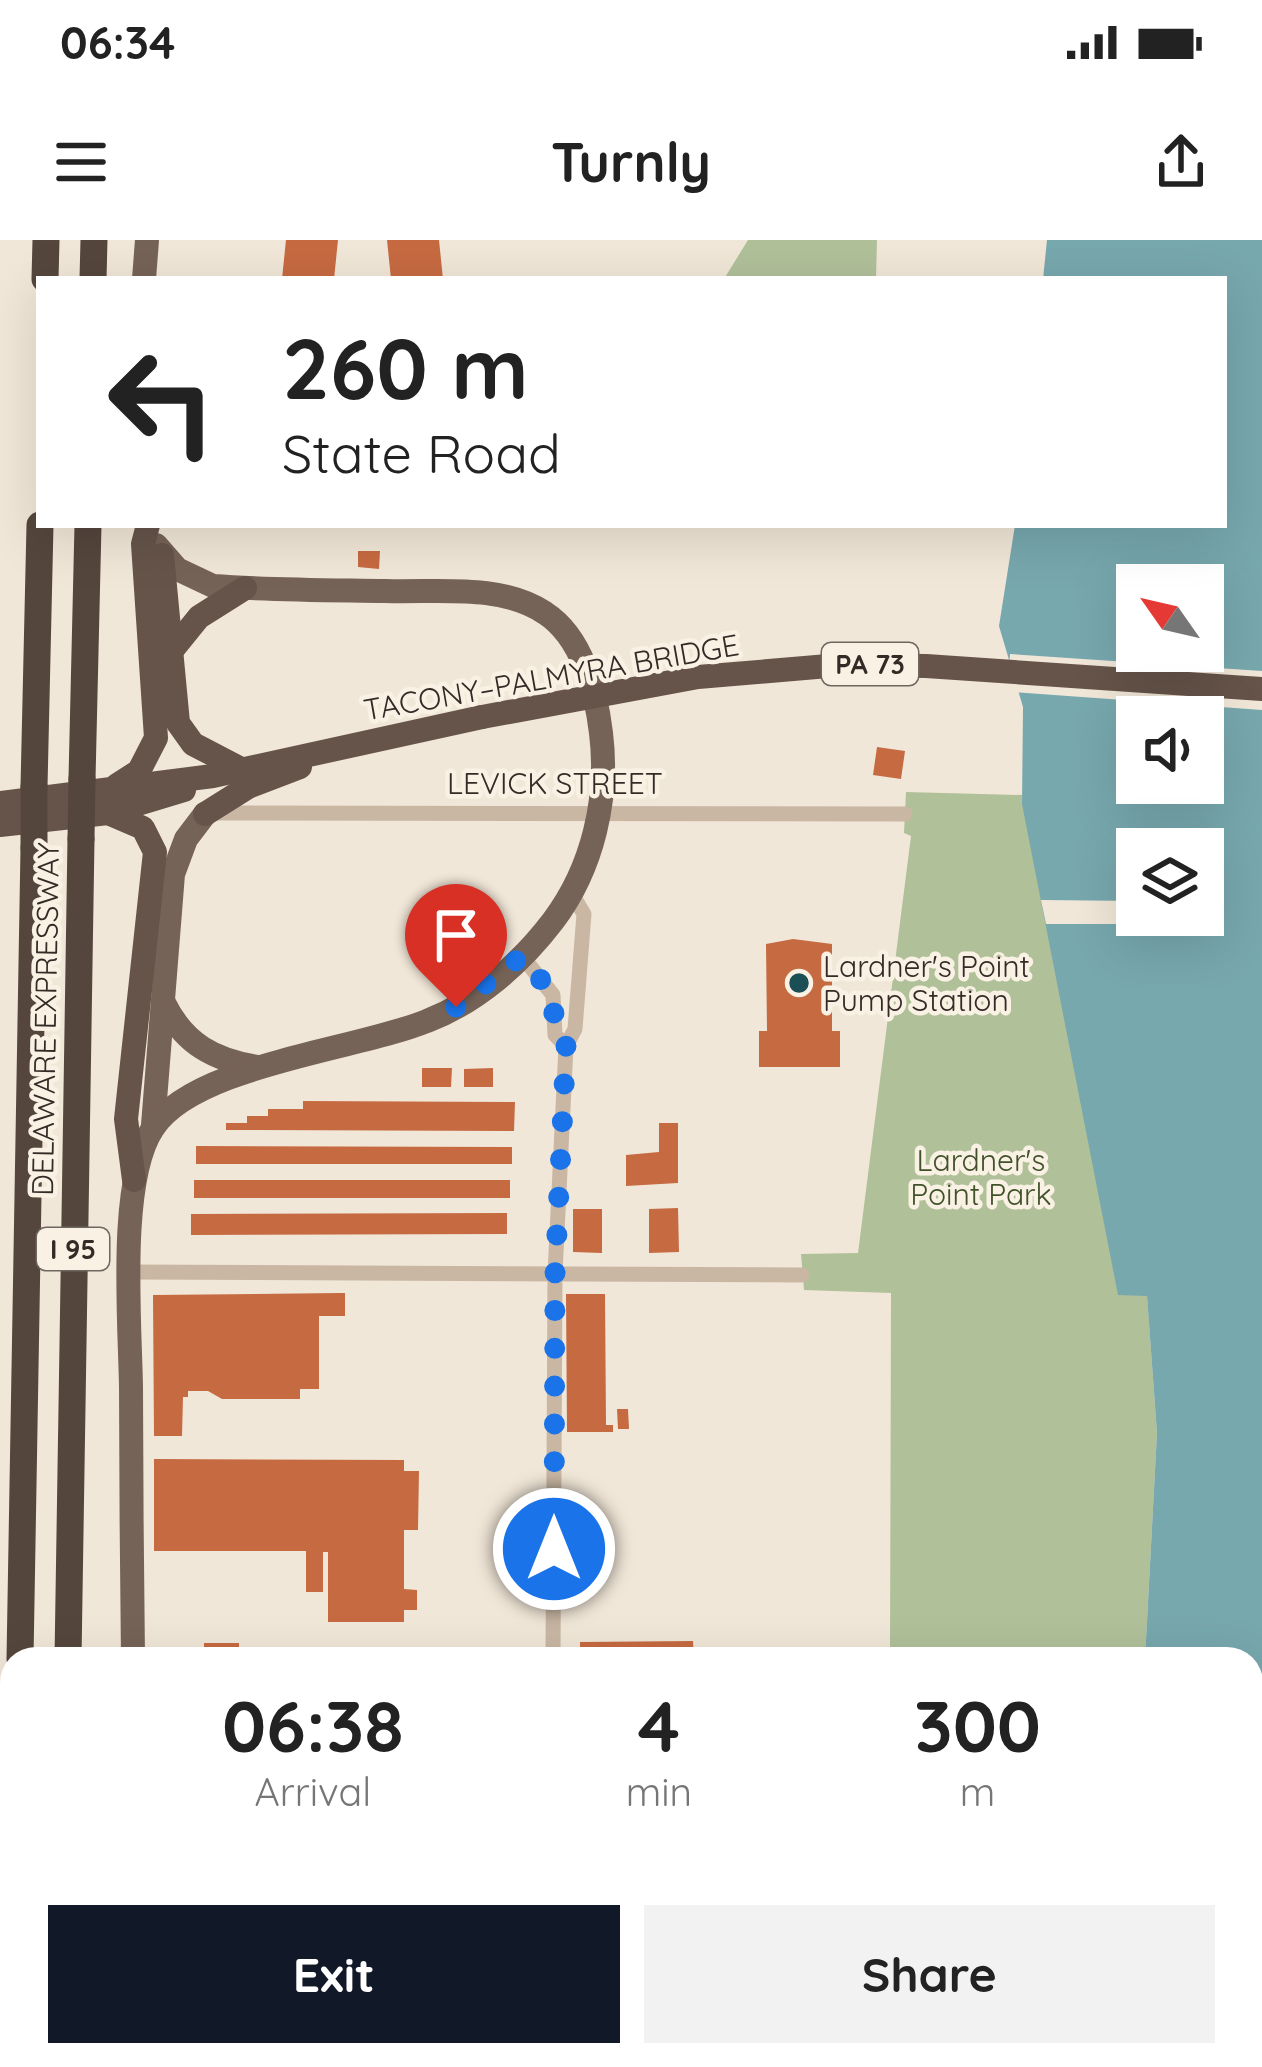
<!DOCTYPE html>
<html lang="en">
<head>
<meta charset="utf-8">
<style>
	body { margin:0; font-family:Quicksand,sans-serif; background:#f2f2f2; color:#222; height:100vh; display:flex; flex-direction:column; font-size:45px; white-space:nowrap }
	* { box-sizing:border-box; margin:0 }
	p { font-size:39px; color:#767676 }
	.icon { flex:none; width:66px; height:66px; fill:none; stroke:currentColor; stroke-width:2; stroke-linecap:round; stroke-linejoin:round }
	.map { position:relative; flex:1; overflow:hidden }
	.details { position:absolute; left:0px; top:1407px; width:1263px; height:420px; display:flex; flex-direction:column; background:#fff; border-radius:36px 36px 0 0; box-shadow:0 12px 48px #0002 }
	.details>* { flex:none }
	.top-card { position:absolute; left:36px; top:36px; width:1191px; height:252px; border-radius:0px; box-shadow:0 12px 48px #0002; background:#fff; color:#222; overflow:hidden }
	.needle { width:78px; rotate:304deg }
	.tools { position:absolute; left:1116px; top:324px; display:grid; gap:24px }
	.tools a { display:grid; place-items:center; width:108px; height:108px; border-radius:0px; background:#fff; box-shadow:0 12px 48px #0002; font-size:60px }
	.pin { position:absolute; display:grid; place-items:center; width:102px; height:102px; color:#fff; margin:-123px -51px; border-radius:50% 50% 50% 0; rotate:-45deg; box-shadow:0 0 12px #0007 }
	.pin .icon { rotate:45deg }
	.me { position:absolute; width:132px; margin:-66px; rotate:0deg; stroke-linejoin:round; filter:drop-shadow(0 0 9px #0008) }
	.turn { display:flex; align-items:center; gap:42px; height:252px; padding:0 48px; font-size:54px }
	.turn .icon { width:156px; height:156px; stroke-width:2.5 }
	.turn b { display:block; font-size:84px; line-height:102px }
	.eta { display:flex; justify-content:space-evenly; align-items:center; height:204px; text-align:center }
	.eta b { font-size:72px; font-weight:800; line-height:84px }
	.cta { display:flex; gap:24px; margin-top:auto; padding:24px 48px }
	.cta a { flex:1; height:138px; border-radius:0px; background:#111827; color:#fff; font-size:48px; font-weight:800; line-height:138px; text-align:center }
	.cta a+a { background:#f2f2f2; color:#222 }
	.status { display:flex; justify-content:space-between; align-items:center; height:84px; padding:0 60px; background:#fff; direction:ltr }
	.status svg { height:33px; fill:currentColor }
	header { display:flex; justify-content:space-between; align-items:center; height:156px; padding:0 48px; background:#fff; font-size:54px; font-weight:800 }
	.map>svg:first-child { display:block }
</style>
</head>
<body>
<div class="status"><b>06:34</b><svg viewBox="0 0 49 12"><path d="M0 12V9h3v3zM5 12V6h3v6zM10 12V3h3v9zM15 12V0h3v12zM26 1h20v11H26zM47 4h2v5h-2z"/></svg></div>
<header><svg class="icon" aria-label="menu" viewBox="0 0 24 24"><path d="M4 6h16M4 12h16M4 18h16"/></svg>Turnly<svg class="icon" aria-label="share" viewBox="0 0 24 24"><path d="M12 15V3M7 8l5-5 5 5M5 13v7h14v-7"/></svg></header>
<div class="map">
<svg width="1262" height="1827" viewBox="0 0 1262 1827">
	<rect width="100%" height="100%" fill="#f1e7d8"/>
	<g fill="#b0c099">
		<path d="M748,0h129l-1,39h-152z"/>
		<path d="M906,552l116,3v9l115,111 -19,380h29l10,138 -12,226h-255l1,-366 -87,-3 -3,-36 57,-1 53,-417 -7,-3z"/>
	</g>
	<path fill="#77a8ae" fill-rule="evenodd" d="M1047,0h215v1827h-218l-1,-12h208v-396h-106l12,-226 -10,-137 -29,-1 -96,-491 1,-97 -24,-81 16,-101h209v-246h-181zM1137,345h66v66h-66zM1137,477h66v66h-66zM1137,609h66v66h-66z"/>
	<g fill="#f1e7d8">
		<path d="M1010,414l252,17v39l-249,-18 -5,-15z"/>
		<path d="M1041,660l96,1v14h7v9h-98z"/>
	</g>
	<g fill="#c66a41">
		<path d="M286,0h52l-4,39h-52z"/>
		<path d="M387,0h52l4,39h-52z"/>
		<path d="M358,311h22l-1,18 -21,-2z"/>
		<path d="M877,507l28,4 -4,28 -28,-4z"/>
		<path d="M793,699l39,5v87h8v36h-81v-36h8l-1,-87z"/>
		<path d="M422,828h30l-1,19h-29z"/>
		<path d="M493,828v19h-29v-18z"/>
		<path d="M303,861l212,1 -1,29 -288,-1v-7h21v-7h21v-7h35z"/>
		<path d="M659,883h19v60l-52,3v-31l33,-3z"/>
		<path d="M196,906l316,1v17h-316z"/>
		<rect x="194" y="940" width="316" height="18"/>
		<path d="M678,968l1,44 -30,1v-44z"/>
		<path d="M573,969h29v44l-29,-1z"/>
		<path d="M507,973v21l-316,1v-21z"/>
		<path d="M340,1053h5v23h-26v73h-19v10h-78l-14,-8h-20v6h-5l-1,39h-28l-1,-141z"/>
		<path d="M566,1054h39l1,131h7v7h-46z"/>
		<path d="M617,1169h11l1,20h-11z"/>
		<path d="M154,1219l250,1v11h15l-1,59h-14v59l13,1v20h-13v12h-76v-70h-5v40h-17v-41h-152z"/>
		<path d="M693,1401l1,18h-114v-17z"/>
		<rect x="204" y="1403" width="35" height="16"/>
		<path d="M153,1815l214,1v11h-206l-8,-2z"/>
		<rect x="415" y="1815" width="113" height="12"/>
		<rect x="578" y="1815" width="199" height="12"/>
	</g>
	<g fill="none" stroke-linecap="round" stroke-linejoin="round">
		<g stroke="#c9b7a4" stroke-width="15">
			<path d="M212,573l693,1"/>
			<path d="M522,716l31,39 2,40 11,11"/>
			<path d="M130,1032l672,3"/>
			<path d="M553,1419l2,-385 11,-228 9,-17 9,-115 -12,-20"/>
		</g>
		<g stroke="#766357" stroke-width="24">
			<path d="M144,39l3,-39"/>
			<path d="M164,763c20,41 50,57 94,64"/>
			<path d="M153,885l20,-251 13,-35 19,-25"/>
			<path d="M133,1419c-1,-91 -2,-181 -2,-272 -1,-64 -13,-207 22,-259 41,-63 203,-78 274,-107 50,-19 94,-58 126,-100 40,-53 56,-123 48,-188 -5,-42 -19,-96 -56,-120 -44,-30 -110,-20 -160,-22 -57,-1 -115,-1 -172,-5l-36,-17 -21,-24"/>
			<path d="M105,1827v-12"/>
		</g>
		<g stroke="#66544a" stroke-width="24">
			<path d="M162,315l16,168 15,21 46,24"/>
			<path d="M169,414l30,-37 46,-29"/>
			<path d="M117,545l22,-14 17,-33 -13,-194 5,-19"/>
			<path d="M0,563l213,-27 269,-59"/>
			<path d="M108,573l35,15 12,24 -29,267 8,61"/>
			<path d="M205,574l43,-27 52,-20"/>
			<path d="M0,585l108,-12 76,-23"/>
		</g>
		<g stroke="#55463d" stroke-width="27">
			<path d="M45,39l1,-39"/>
			<path d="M93,39l1,-39"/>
			<path d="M82,539l6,-254"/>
			<path d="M34,547l6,-262"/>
			<path d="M20,1419l14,-811"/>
			<path d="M68,1419l13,-820"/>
			<path d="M17,1815l1,12"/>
			<path d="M59,1827l1,-12"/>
		</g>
		<path stroke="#66544a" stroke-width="24" d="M482,477l216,-40 142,-12 86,1 336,23"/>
		<g stroke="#55463d" stroke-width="27">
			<path d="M34,547v61"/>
			<path d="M81,599l1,-60"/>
		</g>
	</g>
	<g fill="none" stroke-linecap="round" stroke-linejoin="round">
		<path stroke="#1a73e8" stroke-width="21" stroke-dasharray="0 37.8" d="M456,767l66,-51 31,39 2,40 11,11 -11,228 -1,275"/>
	</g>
	<circle fill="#1c4e55" stroke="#f9f1e4" stroke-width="4.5" cx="799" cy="743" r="12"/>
	<g text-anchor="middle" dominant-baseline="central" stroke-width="9" stroke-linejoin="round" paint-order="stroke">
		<g fill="#f9f1e4" stroke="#6f665f" stroke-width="3">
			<rect x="822" y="403" width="96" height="42" rx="9"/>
			<rect x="37" y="988" width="72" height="42" rx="9"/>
		</g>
		<g font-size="27" font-weight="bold" fill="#342b26">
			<text x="870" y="424">PA 73</text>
			<text x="73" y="1009">I 95</text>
		</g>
		<g font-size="30" fill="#342b26" stroke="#f9f1e4">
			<text transform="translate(551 437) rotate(-10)">TACONY–PALMYRA BRIDGE</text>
			<text x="555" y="543">LEVICK STREET</text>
			<text transform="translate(45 779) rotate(-89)">DELAWARE EXPRESSWAY</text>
		</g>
		<g font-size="30" fill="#342b26" stroke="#f9f1e4" text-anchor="start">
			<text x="823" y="726">Lardner's Point<tspan x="823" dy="34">Pump Station</tspan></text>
		</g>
		<g font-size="30" fill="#41522a" stroke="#f9f1e4">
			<text x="981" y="920">Lardner's<tspan x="981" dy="34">Point Park</tspan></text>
		</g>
	</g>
</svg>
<div class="tools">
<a><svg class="needle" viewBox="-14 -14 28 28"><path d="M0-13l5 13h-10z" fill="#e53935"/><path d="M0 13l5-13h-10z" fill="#767676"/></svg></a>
<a><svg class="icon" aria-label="sound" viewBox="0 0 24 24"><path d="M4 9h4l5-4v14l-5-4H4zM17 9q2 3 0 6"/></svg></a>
<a><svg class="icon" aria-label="layers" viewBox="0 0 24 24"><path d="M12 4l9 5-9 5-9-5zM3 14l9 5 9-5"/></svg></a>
</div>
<div class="pin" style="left:456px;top:767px;background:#d93025"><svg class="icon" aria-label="arrive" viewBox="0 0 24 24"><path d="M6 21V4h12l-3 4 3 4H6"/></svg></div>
<svg class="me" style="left:554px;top:1309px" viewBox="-20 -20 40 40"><circle r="17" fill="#1a73e8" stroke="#fff" stroke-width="3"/><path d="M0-11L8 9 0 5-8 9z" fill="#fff"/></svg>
<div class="top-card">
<div class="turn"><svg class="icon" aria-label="left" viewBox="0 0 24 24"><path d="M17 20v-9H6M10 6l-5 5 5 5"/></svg><div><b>260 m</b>State Road</div></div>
</div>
<section class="details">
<div class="eta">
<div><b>06:38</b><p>Arrival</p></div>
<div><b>4</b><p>min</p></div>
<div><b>300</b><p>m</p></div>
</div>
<div class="cta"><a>Exit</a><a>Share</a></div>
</section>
</div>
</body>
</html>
